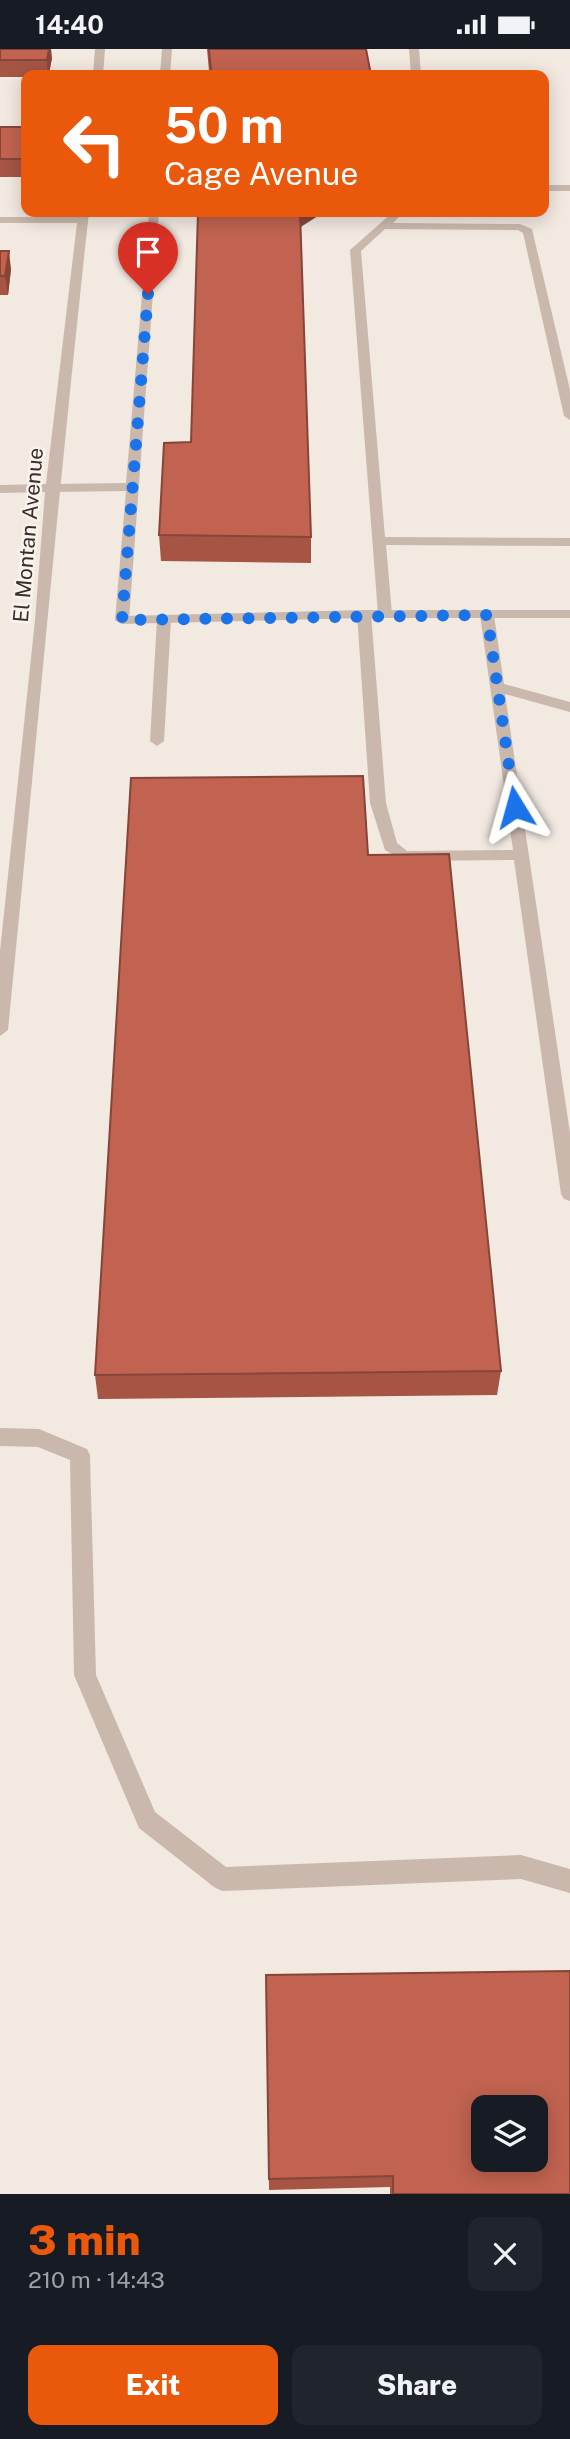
<!DOCTYPE html>
<html lang="en">
<head>
<meta charset="utf-8">
<style>
	body { margin:0; font-family:"Public Sans",sans-serif; background:#20242c; color:#f1f3f6; height:100vh; display:flex; flex-direction:column; font-size:26px; white-space:nowrap }
	* { box-sizing:border-box; margin:0 }
	p { font-size:23px; color:#9ea1a6 }
	.icon { flex:none; width:38px; height:38px; fill:none; stroke:currentColor; stroke-width:2; stroke-linecap:round; stroke-linejoin:round }
	.map { position:relative; height:2145px; overflow:hidden }
	.sheet { display:flex; flex-direction:column; background:#171b24; flex:1 }
	.sheet>* { flex:none }
	.hud { position:absolute; left:21px; top:21px; width:528px; height:147px; border-radius:14px; box-shadow:0 4px 18px #0003; background:#ea580c; color:#fff; overflow:hidden }
	.controls { position:absolute; left:471px; top:2046px; display:grid; gap:14px }
	.controls a { display:grid; place-items:center; width:77px; height:77px; border-radius:14px; background:#171b24; box-shadow:0 4px 18px #0003; font-size:35px }
	.pin { position:absolute; display:grid; place-items:center; width:60px; height:60px; color:#fff; margin:-72px -30px; border-radius:50% 50% 50% 0; rotate:-45deg; box-shadow:0 0 7px #0007 }
	.pin .icon { rotate:45deg }
	.me { position:absolute; width:77px; margin:-38px; rotate:352deg; stroke-linejoin:round; filter:drop-shadow(0 0 5px #0008) }
	.turn { display:flex; align-items:center; gap:24px; height:147px; padding:0 28px; font-size:32px }
	.turn .icon { width:91px; height:91px; stroke-width:2.5 }
	.turn b { display:block; font-size:49px; line-height:60px }
	.round { display:grid; place-items:center; flex:none; width:74px; height:74px; border-radius:14px; background:#20242c }
	.headline { display:flex; align-items:center; justify-content:space-between; height:119px; padding:0 28px }
	h1 { font-size:42px; font-weight:800; line-height:52px; color:#ea580c }
	.action { display:flex; gap:14px; margin-top:auto; padding:14px 28px }
	.action a { flex:1; height:80px; border-radius:14px; background:#ea580c; color:#fff; font-size:28px; font-weight:800; line-height:80px; text-align:center }
	.action a+a { background:#20242c; color:#f1f3f6 }
	.status { display:flex; justify-content:space-between; align-items:center; height:49px; padding:0 35px; background:#171b24; direction:ltr }
	.status svg { height:19px; fill:currentColor }
	.map>svg:first-child { display:block }
</style>
</head>
<body>
<div class="status"><b>14:40</b><svg viewBox="0 0 49 12"><path d="M0 12V9h3v3zM5 12V6h3v6zM10 12V3h3v9zM15 12V0h3v12zM26 1h20v11H26zM47 4h2v5h-2z"/></svg></div>
<div class="map">
<svg width="570" height="2145" viewBox="0 0 570 2145">
	<rect width="100%" height="100%" fill="#f2e9e1"/>
	<g fill="none" stroke-linecap="round" stroke-linejoin="round">
		<g fill="#cab8ad" fill-rule="evenodd">
			<path d="M162,0h10l-2,26h-10z"/>
			<path d="M409,0h10l2,26h-10z"/>
			<rect x="544" y="136" width="26" height="6"/>
			<path d="M149,163h10l-30,408 -7,4 -7,-4 11,-129 -74,1 -6,-4 6,-4 74,-1z"/>
			<path d="M393,163h11l-11,11 127,1 12,5 38,161v30l-6,-4 -41,-183 -5,-3 -133,-1 -24,22 24,286 185,1v8l-184,-1 6,69 -7,4 -7,-4 -28,-364z"/>
			<path d="M364,561l7,4 15,189 11,40 10,8 106,-1 -33,-235 2,-3h10l2,3 10,69 66,18v10l-65,-18 65,439v68l-6,-2 -3,-5 -47,-334 -110,1 -19,-11 -15,-47 -13,-189z"/>
			<path d="M164,566l7,4 -7,122 -7,5 -7,-5 7,-122z"/>
			<path d="M0,1379l39,1 48,20 3,6 6,220 59,137 71,55 295,-12 49,14v24l-49,-14 -299,12 -8,-4 -75,-59 -65,-153 -4,-215 -32,-13 -38,-1z"/>
		</g>
		<g fill="#cab8ad" fill-rule="evenodd">
			<path d="M95,0h10l-2,26h-10z"/>
			<path d="M79,163h10c-30,272 -54,545 -81,818l-8,6v-85l35,-331 10,-128 -45,1v-8l46,-1 31,-261h-77v-6h78z"/>
			<path d="M364,561h206v8h-206l-242,6 -7,-4 7,-4z"/>
		</g>
	</g>
	<g fill="#a65545">
		<path d="M0,0l52,9 -3,17h-23v2h-26z"/>
		<path d="M207,0h159l-157,22z"/>
		<rect x="0" y="78" width="26" height="50"/>
		<path d="M198,163h126l-24,15 11,310v26l-150,-2 -2,-26 32,-93z"/>
		<path d="M0,202l11,18 -3,26h-8z"/>
		<path d="M368,806l133,516 -4,24 -399,4 -3,-24z"/>
		<path d="M266,1926l304,219h-180v-7l-121,3z"/>
	</g>
	<g fill="#874538">
		<path d="M49,0h2l1,9 -4,17 -1,-15z"/>
		<path d="M299,163h25l-25,16z"/>
		<path d="M9,202l2,18 -3,26 -3,-19z"/>
	</g>
	<g fill="#c16350" stroke="#874538" stroke-width="2" fill-rule="evenodd">
		<path d="M0,0h49l-2,11h-47z"/>
		<path d="M209,0h157l5,26h-206v-3l46,-1z"/>
		<rect x="0" y="78" width="26" height="32"/>
		<path d="M198,163h102l11,325 -152,-2 5,-92 27,-1z"/>
		<path d="M0,202h9l-4,25h-5z"/>
		<path d="M363,727l5,79 81,-1 52,517 -406,4 36,-597z"/>
		<path d="M570,1922v223h-177v-18l-124,3 -3,-204zM483,2058h53v52h-53z"/>
	</g>
	<g fill="none" stroke-linecap="round" stroke-linejoin="round">
		<path stroke="#1a73e8" stroke-width="12" stroke-dasharray="0 21.6" d="M148,245l-26,326 365,-5 28,192"/>
	</g>
	<g text-anchor="middle" dominant-baseline="central" stroke-width="5" stroke-linejoin="round" paint-order="stroke">
		<g font-size="21" fill="#392e2b" stroke="#faf3ed">
			<text transform="translate(28 486) rotate(-85)">El Montan Avenue</text>
		</g>
	</g>
</svg>
<div class="controls">
<a><svg class="icon" aria-label="layers" viewBox="0 0 24 24"><path d="M12 4l9 5-9 5-9-5zM3 14l9 5 9-5"/></svg></a>
</div>
<div class="pin" style="left:148px;top:245px;background:#d93025"><svg class="icon" aria-label="arrive" viewBox="0 0 24 24"><path d="M6 21V4h12l-3 4 3 4H6"/></svg></div>
<svg class="me" style="left:515px;top:758px" viewBox="-20 -20 40 40"><path d="M0-17L14 15 0 8-14 15z" fill="#1a73e8" stroke="#fff" stroke-width="4"/></svg>
<div class="hud">
<div class="turn"><svg class="icon" aria-label="left" viewBox="0 0 24 24"><path d="M17 20v-9H6M10 6l-5 5 5 5"/></svg><div><b>50 m</b>Cage Avenue</div></div>
</div>
</div>
<section class="sheet">
<div class="headline"><div><h1>3 min</h1><p>210 m · 14:43</p></div><a class="round"><svg class="icon" aria-label="close" viewBox="0 0 24 24"><path d="M6 6l12 12M18 6L6 18"/></svg></a></div>
<div class="action"><a>Exit</a><a>Share</a></div>
</section>
</body>
</html>
